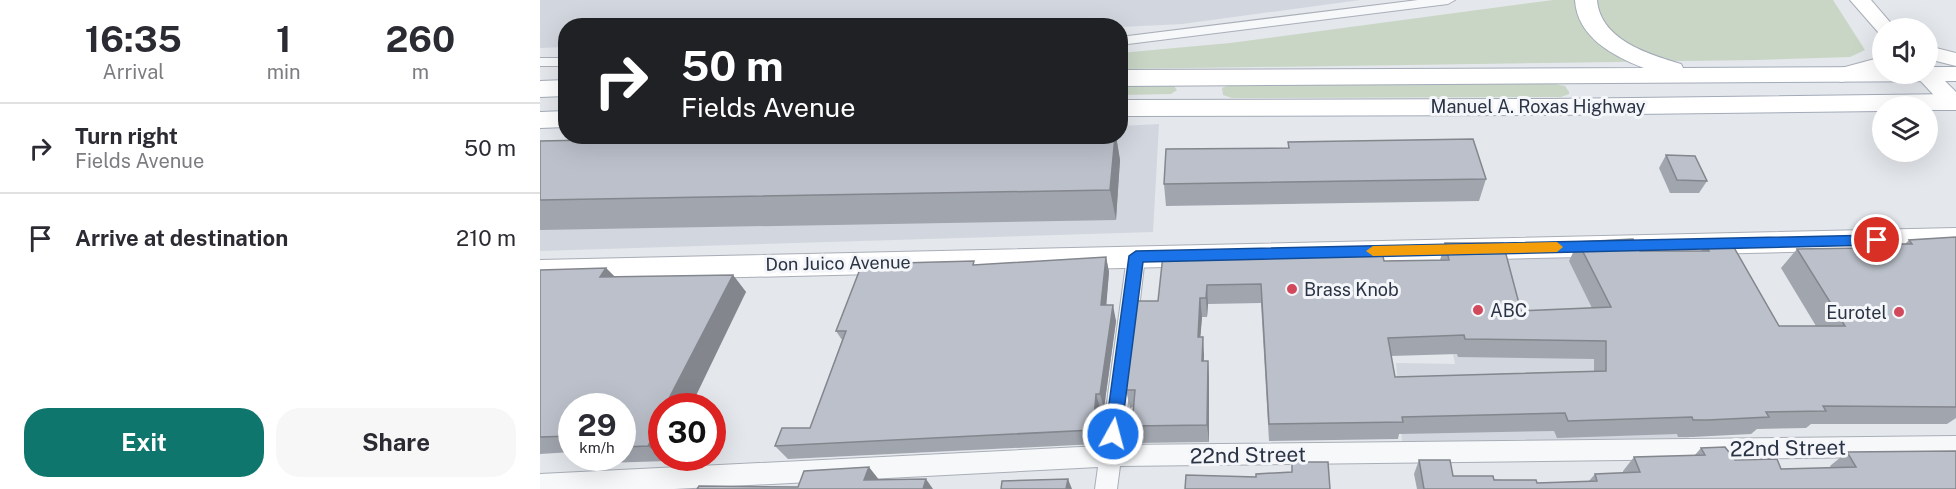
<!DOCTYPE html>
<html lang="en">
<head>
<meta charset="utf-8">
<style>
	body { margin:0; font-family:"Public Sans",sans-serif; background:#f7f7f7; color:#2b2b33; height:100vh; display:flex; flex-direction:column; font-size:22px; white-space:nowrap }
	* { box-sizing:border-box; margin:0 }
	p { font-size:20px; color:#7c7c81 }
	.icon { flex:none; width:33px; height:33px; fill:none; stroke:currentColor; stroke-width:2; stroke-linecap:round; stroke-linejoin:round }
	.map { position:relative; flex:1; overflow:hidden }
	.side { display:flex; flex-direction:column; background:#fff; width:540px }
	.side>* { flex:none }
	.guide { position:absolute; left:18px; top:18px; width:570px; height:126px; border-radius:24px; box-shadow:0 6px 24px #0002; background:#202124; color:#fff; overflow:hidden }
	.tools { position:absolute; left:1332px; top:18px; display:grid; gap:12px }
	.tools a { display:grid; place-items:center; width:66px; height:66px; border-radius:50%; background:#fff; box-shadow:0 6px 24px #0002; font-size:30px }
	.speed { position:absolute; left:18px; top:393px; display:flex; gap:12px; font-size:30px; font-weight:700; text-align:center }
	.speed>* { display:grid; place-content:center; width:78px; height:78px; border-radius:50%; background:#fff; box-shadow:0 6px 24px #0002; line-height:1 }
	.speed small { font-size:15px; font-weight:400 }
	.speed .limit { border:9px solid #d22; background:#fff; color:#111 }
	.pin { position:absolute; display:grid; place-items:center; width:51px; height:51px; color:#fff; margin:-26px; border:3px solid #fff; border-radius:50%; box-shadow:0 2px 6px #0007 }
	.me { position:absolute; width:66px; margin:-33px; rotate:7deg; stroke-linejoin:round; filter:drop-shadow(0 0 4px #0008) }
	.turn { display:flex; align-items:center; gap:21px; height:126px; padding:0 24px; font-size:27px }
	.turn .icon { width:78px; height:78px; stroke-width:2.5 }
	.turn b { display:block; font-size:42px; line-height:51px }
	.eta { display:flex; justify-content:space-evenly; align-items:center; height:102px; text-align:center }
	.eta b { font-size:36px; font-weight:700; line-height:42px }
	.button { display:flex; gap:12px; margin-top:auto; padding:12px 24px }
	.button a { flex:1; height:69px; border-radius:24px; background:#0f766e; color:#fff; font-size:24px; font-weight:700; line-height:69px; text-align:center }
	.button a+a { background:#f7f7f7; color:#2b2b33 }
	ul { padding:0; list-style:none }
	li { display:flex; align-items:center; gap:18px; height:90px; padding:0 24px; border-top:2px solid #e1e1e2 }
	li div { flex:1 }
	li b { display:block; font-size:22px }
	li em { font-style:normal }
	main { display:flex; flex:1; min-height:0 }
	.map>svg:first-child { display:block }
</style>
</head>
<body>
<main>
<section class="side">
<div class="eta">
<div><b>16:35</b><p>Arrival</p></div>
<div><b>1</b><p>min</p></div>
<div><b>260</b><p>m</p></div>
</div>
<ul>
<li><svg class="icon" aria-label="right" viewBox="0 0 24 24"><path d="M7 20v-9h11M14 6l5 5-5 5"/></svg><div><b>Turn right</b><p>Fields Avenue</p></div><em>50 m</em></li>
<li><svg class="icon" aria-label="arrive" viewBox="0 0 24 24"><path d="M6 21V4h12l-3 4 3 4H6"/></svg><div><b>Arrive at destination</b></div><em>210 m</em></li>
</ul>
<div class="button"><a>Exit</a><a>Share</a></div>
</section>
<div class="map">
<svg width="1416" height="489" viewBox="0 0 1416 489">
	<rect width="100%" height="100%" fill="#e4e7ec"/>
	<g fill="#d2d6de">
		<path d="M0,0h820l-178,24 -61,3 -1,-1h-554l-1,21 -25,1z"/>
		<path d="M619,124l-6,108 -613,19v-107l240,-8h340l1,-10z"/>
		<path d="M1088,253l8,71 55,118 -289,-1 -6,-78 59,1 -21,-104z"/>
	</g>
	<g fill="#c9d6c5">
		<path d="M1013,0h280l32,50 -15,7 -93,3 -636,9 -1,-16 110,-10z"/>
		<path d="M694,83l321,1 10,2 4,6v2l-8,3 -329,1 -9,-3 -1,-7z"/>
		<path d="M580,85h53l4,5 -6,4 -50,1z"/>
	</g>
	<g fill="none" stroke-linecap="round" stroke-linejoin="round">
		<defs>
			<g id="minor">
				<path d="M878,0h37l-7,4 -328,41v-8z"/>
				<rect x="0" y="58" width="26" height="8"/>
				<path d="M596,250l6,2 3,5 -22,188 833,-9v20l-836,10 -3,23h-22l3,-22 -424,22h-134v-15l561,-28 26,-189 3,-5z"/>
			</g>
			<g id="secondary">
				<path d="M1310,0h21l24,28h-13v6l-4,-2z"/>
				<path d="M1388,46l28,7v13l-28,-7z"/>
				<path d="M1342,57v13l-40,12 -8,-2 -3,-5 3,-5z"/>
				<path d="M1388,68l5,1 23,23v16l-11,-1 -31,-33h14z"/>
				<path d="M1416,228v20l-1416,34v-22z"/>
			</g>
			<g id="primary">
				<path d="M1035,0h22c3,39 50,54 84,64l2,4 199,-1v7h46v-7h28v14l-836,5v-16l524,-2c-31,-12 -67,-31 -69,-68z"/>
				<path d="M26,80v16l-26,1v-16z"/>
				<path d="M1416,94v16h-28v-4h-46v5l-333,4 -429,1v-16l429,-1z"/>
				<path d="M26,111v16l-26,1v-16z"/>
			</g>
		</defs>
		<use href="#minor" stroke="#a9aeb7" stroke-width="2"/>
		<use href="#secondary" stroke="#a9aeb7" stroke-width="2"/>
		<use href="#primary" stroke="#a3abb8" stroke-width="2"/>
		<use href="#minor" fill="#f7f8fa" fill-rule="evenodd"/>
		<use href="#secondary" fill="#fff" fill-rule="evenodd"/>
		<use href="#primary" fill="#fff" fill-rule="evenodd"/>
	</g>
	<g fill="#a1a5ae" fill-rule="evenodd">
		<path d="M249,136h327l4,24 -4,60 -576,10v-89z"/>
		<path d="M748,142l198,37 -7,22 -313,5 -2,-22 124,-36z"/>
		<path d="M1126,155l41,26 -8,12h-29l-11,-25z"/>
		<path d="M1416,237v181l-9,6h-136l-5,4 -49,1 -6,5 -59,3h-14l-1,-3 -120,4 -3,-7 -155,3 -1,5 -129,2 -8,-138 -53,1 -1,13h-5l-2,20 4,18v6h4l1,18v63l-73,1 -4,-17 1,-19 -3,1 -4,-18 32,-89 51,-44 175,4 56,-1 5,-17 76,68 71,-3 -23,-47 9,-19 62,9h61l4,-7 74,82h37l-35,-58 16,-19 61,-1 4,-4h43l4,-4zM917,354l1,3 136,2v12l-199,6 -4,-21z"/>
		<path d="M566,257l3,15 -3,33 10,16 -12,87h-4l-3,36 -309,15 -13,-13 35,-18 32,-88 -6,-9 140,-66z"/>
		<path d="M66,268l9,9 118,-2 13,17 -84,114v52h7l-2,3 -63,2 -7,-5h25v-52h-50v46l-32,2v-184z"/>
		<path d="M1161,448l34,12 46,9 50,-1 -1,-2 17,-14 109,37h-539l-3,-15 5,-14 34,16 84,7 52,-2 6,-7 28,-1v-2l11,-14 60,-1z"/>
	</g>
	<g fill="#83868d">
		<path d="M575,136h1l4,24 -4,60 -6,-30z"/>
		<path d="M566,257l3,15 -4,49 -4,-16z"/>
		<path d="M66,268l17,17 -23,-8z"/>
		<path d="M193,275l13,17 -55,114h-26z"/>
		<path d="M667,285l1,19 -1,13 -1,-19z"/>
		<path d="M660,298l2,19 -3,38 -1,-18z"/>
		<path d="M573,305l3,16 -12,87 -4,-14z"/>
		<path d="M663,337l1,18 -1,24 -1,-18z"/>
		<path d="M668,361l1,18v63l-2,-17z"/>
		<path d="M556,394l4,14 -3,36 -4,-14z"/>
		<path d="M122,414v43l-14,-11 8,-22z"/>
		<path d="M122,458h7l-2,3z"/>
		<path d="M329,467l11,14 -16,-1z"/>
		<path d="M386,479l7,10h-10z"/>
		<path d="M528,479l4,10h-6z"/>
	</g>
	<g fill="#bbc0ca" stroke="#83868d" stroke-width="1.5" fill-rule="evenodd">
		<path d="M249,136h326l-5,54 -570,10v-59z"/>
		<path d="M933,139l13,40 -322,5 2,-35 123,-1 -1,-6z"/>
		<path d="M1126,155l29,1 12,25 -30,-1z"/>
		<path d="M1416,237v170l-133,-1 3,5 -60,1 3,5 -61,3h-15l-1,-3 -124,4 -3,-8 -163,4 1,5 -134,2 -8,-140 -54,1 -1,13h-6l-2,39h5l-1,24h6l-1,64 -75,1 3,-36h-9l11,-89h21l5,-46h46v2l173,-5 2,9 65,-1 -4,-17h58l18,68 90,-4 -33,-65 55,-3 7,12h69l-4,-7h27l47,82h66l-48,-77 67,-1 -2,-4h50l-3,-4zM924,335l1,4 141,2v30l-211,6 -7,-39z"/>
		<path d="M566,257l-5,48h12l-13,89h-4l-3,36 -318,16 7,-18h28l36,-97h-10l26,-67 112,-3 -1,4z"/>
		<path d="M66,268l-6,9 133,-2 -68,131h-3v8l-6,10h4l-12,22 -26,1v-41h-50v30l-32,1v-167z"/>
		<path d="M1185,447l10,13 42,-1 4,10 75,-2 -9,-15 109,-1v38h-532l-5,-29h31l3,16h40l1,4h42l1,3 60,-2 -2,-7 45,-2 -6,-15 71,-2 -4,-7z"/>
		<path d="M752,462h36l2,27h-145l1,-14 70,2v-3l36,-2z"/>
		<path d="M329,467l-5,13 62,-1 -3,10h-226l2,-3 99,1 6,-16z"/>
		<path d="M528,479l-2,10h-65l1,-8z"/>
	</g>
	<path fill="#1a73e8" stroke="#114b97" stroke-width="1.5" d="M1337,235l7,5 -7,5 -734,17 -22,172 -2,5 -6,3 -6,-3 -2,-5 24,-178 7,-5z"/>
	<path fill="#f59e0b" d="M1017,242l6,5 -6,5 -184,4 -7,-5 7,-5z"/>
	<g fill="#d1495b" stroke="#f4f6f9" stroke-width="2">
		<circle cx="752" cy="289" r="6"/>
		<circle cx="938" cy="310" r="6"/>
		<circle cx="1359" cy="312" r="6"/>
	</g>
	<g text-anchor="middle" dominant-baseline="central" stroke-width="6" stroke-linejoin="round" paint-order="stroke">
		<g font-size="18" fill="#2b3445" stroke="#f4f6f9">
			<text x="998" y="106">Manuel A. Roxas Highway</text>
			<text transform="translate(298 263) rotate(-1)">Don Juico Avenue</text>
		</g>
		<g font-size="18" fill="#2b3445" stroke="#f4f6f9" text-anchor="start">
			<text x="764" y="289">Brass Knob</text>
			<text x="950" y="310">ABC</text>
			<text x="1347" y="312" text-anchor="end">Eurotel</text>
		</g>
		<g font-size="21" fill="#2b3445" stroke="#f4f6f9">
			<text transform="translate(1248 448) rotate(-1)">22nd Street</text>
			<text transform="translate(708 455) rotate(-1)">22nd Street</text>
		</g>
	</g>
</svg>
<div class="tools">
<a><svg class="icon" aria-label="sound" viewBox="0 0 24 24"><path d="M4 9h4l5-4v14l-5-4H4zM17 9q2 3 0 6"/></svg></a>
<a><svg class="icon" aria-label="layers" viewBox="0 0 24 24"><path d="M12 4l9 5-9 5-9-5zM3 14l9 5 9-5"/></svg></a>
</div>
<div class="speed"><div>29<small>km/h</small></div><div class="limit">30</div></div>
<div class="pin" style="left:1337px;top:240px;background:#d93025"><svg class="icon" aria-label="arrive" viewBox="0 0 24 24"><path d="M6 21V4h12l-3 4 3 4H6"/></svg></div>
<svg class="me" style="left:573px;top:434px" viewBox="-20 -20 40 40"><circle r="17" fill="#1a73e8" stroke="#fff" stroke-width="3"/><path d="M0-11L8 9 0 5-8 9z" fill="#fff"/></svg>
<div class="guide">
<div class="turn"><svg class="icon" aria-label="right" viewBox="0 0 24 24"><path d="M7 20v-9h11M14 6l5 5-5 5"/></svg><div><b>50 m</b>Fields Avenue</div></div>
</div>
</div>
</main>
</body>
</html>
